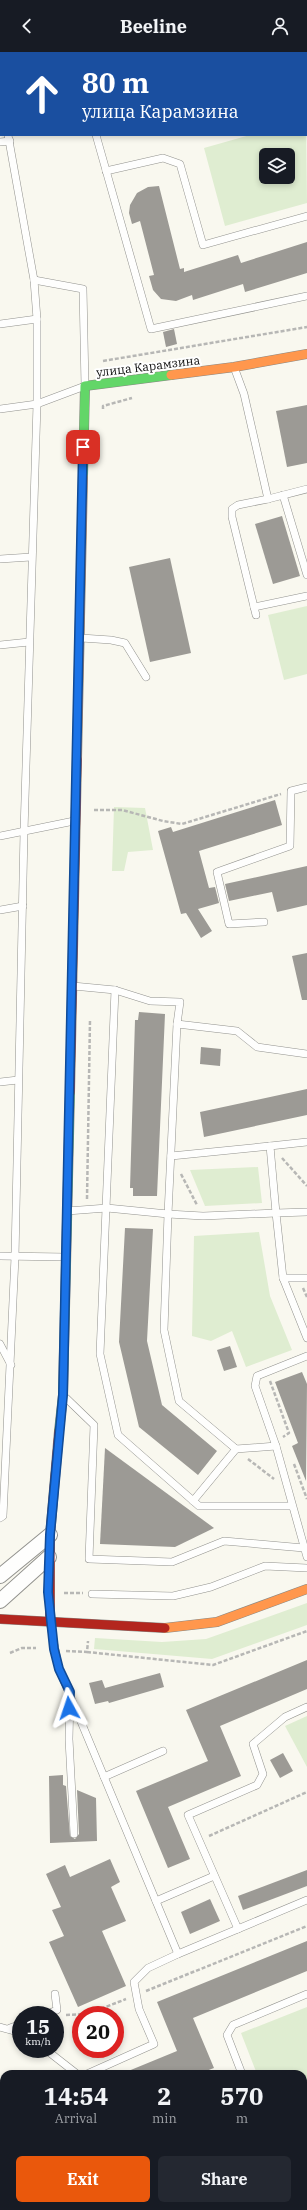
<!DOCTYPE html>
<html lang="en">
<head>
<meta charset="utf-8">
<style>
	body { margin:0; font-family:"IBM Plex Serif",serif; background:#242831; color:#f1f3f6; height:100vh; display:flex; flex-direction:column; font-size:15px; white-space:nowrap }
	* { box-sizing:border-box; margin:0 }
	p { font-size:13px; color:#9ea1a6 }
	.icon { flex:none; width:22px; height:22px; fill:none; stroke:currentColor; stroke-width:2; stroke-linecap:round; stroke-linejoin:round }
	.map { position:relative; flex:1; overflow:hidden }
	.panel { position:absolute; left:0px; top:2018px; width:307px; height:140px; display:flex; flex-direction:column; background:#171b24; border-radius:12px 12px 0 0; box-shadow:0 2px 6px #0003 }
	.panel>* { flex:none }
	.guide { position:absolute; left:0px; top:0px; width:307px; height:84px; box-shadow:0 2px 6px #0003; background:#1a4fa0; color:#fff; overflow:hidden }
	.controls { position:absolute; left:259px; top:96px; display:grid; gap:8px }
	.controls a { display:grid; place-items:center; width:36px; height:36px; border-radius:6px; background:#171b24; box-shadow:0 2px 6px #0003; font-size:20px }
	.speed { position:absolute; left:12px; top:1954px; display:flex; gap:8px; font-size:20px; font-weight:700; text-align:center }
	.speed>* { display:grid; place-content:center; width:52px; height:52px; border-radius:50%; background:#171b24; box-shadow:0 2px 6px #0003; line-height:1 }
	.speed small { font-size:10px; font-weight:400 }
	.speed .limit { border:6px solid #d22; background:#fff; color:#111 }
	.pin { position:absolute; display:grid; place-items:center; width:34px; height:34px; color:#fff; margin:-17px; border-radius:8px; box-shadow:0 2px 6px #0006 }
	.me { position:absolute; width:44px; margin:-22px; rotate:355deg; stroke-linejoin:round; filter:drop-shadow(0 0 3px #0008) }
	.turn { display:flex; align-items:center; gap:14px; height:84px; padding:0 16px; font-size:18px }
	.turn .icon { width:52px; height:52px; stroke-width:2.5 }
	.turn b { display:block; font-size:28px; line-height:34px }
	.eta { display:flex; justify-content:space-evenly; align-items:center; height:68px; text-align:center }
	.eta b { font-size:24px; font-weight:700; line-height:28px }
	.primary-button { display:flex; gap:8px; margin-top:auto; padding:8px 16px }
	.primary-button a { flex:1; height:46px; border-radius:6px; background:#ea580c; color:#fff; font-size:16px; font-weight:700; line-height:46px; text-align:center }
	.primary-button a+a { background:#242831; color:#f1f3f6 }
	header { display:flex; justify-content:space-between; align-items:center; height:52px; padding:0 16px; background:#171b24; font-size:18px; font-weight:700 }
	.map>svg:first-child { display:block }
</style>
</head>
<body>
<header><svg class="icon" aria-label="back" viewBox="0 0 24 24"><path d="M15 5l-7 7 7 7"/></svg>Beeline<svg class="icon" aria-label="person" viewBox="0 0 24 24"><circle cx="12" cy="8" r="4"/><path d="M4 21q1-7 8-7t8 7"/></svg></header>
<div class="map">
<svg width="307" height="2158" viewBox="0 0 307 2158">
	<rect width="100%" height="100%" fill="#f9f8ef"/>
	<g fill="#dfedd1" fill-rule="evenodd">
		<path d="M306,67l1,84 -82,23 -21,-78 46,-13h56zM266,103h22v22h-22z"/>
		<path d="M307,554v68l-23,6 -16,-65z"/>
		<path d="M114,755l31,1 8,42 -25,2 -4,19h-12z"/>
		<path d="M258,1115l4,36 -57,3 -15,-36z"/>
		<path d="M259,1180l11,64 22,54 -46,17 -14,-36 -21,10 -19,-5 2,-100z"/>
		<path d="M307,1551v22l-95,34 -118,-10 1,-11 67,4 44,-3z"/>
		<path d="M307,1664v51l-22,-41z"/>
		<path d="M307,1955v175l-4,2v-110h-46l-16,-41z"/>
	</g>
	<g fill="#9c9a95">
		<path d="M159,134l21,83 4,-1v4l54,-17 3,8 66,-21v31l-62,19 -2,-8 -50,16 -1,-5 -16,6 -15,-2 -8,-9 -4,-14 5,-1 -14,-54 -8,3 -3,-11 1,-8 7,-12 11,-6z"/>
		<path d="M174,277l3,15 -11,3 -3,-15z"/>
		<path d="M307,353v58l-20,4 -11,-56z"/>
		<path d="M282,464l18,60 -27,8 -18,-60z"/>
		<path d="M170,506l21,95 -41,9 -21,-95z"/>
		<path d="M275,748l7,25 -83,26 10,37 6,-1 4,16 -21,6 14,22 -11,7 -15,-25 -5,1 -23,-83 13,-4 2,5z"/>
		<path d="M307,814v39l-30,7 -5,-20 -43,9 -4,-17z"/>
		<path d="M307,901v47h-5l-10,-44z"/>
		<path d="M139,960l26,2 -8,182h-24v-8h-3l5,-168h3z"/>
		<path d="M201,995l20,2 -1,17 -20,-2z"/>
		<path d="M307,1037v26l-103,22 -4,-25z"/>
		<path d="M125,1176l28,1 -6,112 15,64 55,46 -19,24 -59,-48 -20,-85z"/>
		<path d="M230,1294l7,21 -13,4 -7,-21z"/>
		<path d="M302,1320l5,12 -1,97 -14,-35 6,-3 -23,-61z"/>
		<path d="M105,1396l109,80 -39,19 -75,-3z"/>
		<path d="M307,1608v29l-87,37 21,50 -73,31 22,52 -22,9 -32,-77 72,-30 -22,-51z"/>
		<path d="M160,1621l4,14 -55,16 -1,-2 -13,3 -6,-21 13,-3 3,8z"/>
		<path d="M283,1701l10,18 -13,7 -10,-18z"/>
		<path d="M63,1723v10l3,1 4,50 5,3 4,-5 -2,-44 19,8 1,43 -47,2 -1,-67z"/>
		<path d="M110,1807l10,23 -9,5 15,34 -24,10 24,55 -48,21 -29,-65 15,-6 -12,-26 9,-3 -15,-33 19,-9 5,12z"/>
		<path d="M307,1818v16l-64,24 -5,-14z"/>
		<path d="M210,1847l10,22 -30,13 -9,-22z"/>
		<path d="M307,1889v30l-114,47 21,50 -16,6h-77l56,-23 -20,-49z"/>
	</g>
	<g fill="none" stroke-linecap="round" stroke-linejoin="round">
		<defs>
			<g id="lane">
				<path d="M72,0v1"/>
				<path d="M156,0l1,1"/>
				<path d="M264,1l3,-1"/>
				<path d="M0,41l1,5"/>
				<path d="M96,83l55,194 156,-33"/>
				<path d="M0,90l10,-1"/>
				<path d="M106,119l57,-13 17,6 23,81 104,-29"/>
				<path d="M0,272l37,-5"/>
				<path d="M234,315l10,27 24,105 39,-10"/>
				<path d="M0,357l37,-5 48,-18 -2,-97 -49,-9"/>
				<path d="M283,443l24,80"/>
				<path d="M0,507l31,-2"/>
				<path d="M254,555l53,-11"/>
				<path d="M256,563l-24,-98v-8l6,-4 30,-6"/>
				<path d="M81,586l30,2 14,3 21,34"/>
				<path d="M0,593l29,-3"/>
				<path d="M0,784l74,-15"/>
				<path d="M0,858l23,-4"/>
				<path d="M264,870l-35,2 -12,-52 73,-26 1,-55 16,-4"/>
				<path d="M115,938l-15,364 18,81 81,71h93"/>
				<path d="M177,972l60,7 20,16 50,7"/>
				<path d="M0,1030l18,-2"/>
				<path d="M171,1104l99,-10"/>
				<path d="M67,1159l40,-3 61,6 9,-190 3,-22 -30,-1 -35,-11 -42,-4"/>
				<path d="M307,1160l-31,1 7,65 24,60"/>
				<path d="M0,1204l66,1"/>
				<path d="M283,1226h24"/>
				<path d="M0,1292l11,21"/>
				<path d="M307,1304l-50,20 -2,10 21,60 31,111"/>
				<path d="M66,1346l28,27 -5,134 83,3 52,-21 80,7"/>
				<path d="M276,1394l-40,3 -57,-48 -15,-71 4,-116 35,2 73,-3 -6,-67 37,-4"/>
				<path d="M193,1449l43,-52"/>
				<path d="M0,1466l3,-2 12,-259 9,-425 13,-428v-85l-3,-39 -26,-145"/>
				<path d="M92,1542l81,2 38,-9 54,-21 42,2"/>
				<path d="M50,1571l9,46 119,285 129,-54"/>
				<path d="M70,1644l-1,43 5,95"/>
				<path d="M104,1725l59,-26"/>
				<path d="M156,1849l58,-25"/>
				<path d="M238,1877l-50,-114 69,-30 6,-11 -10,-30 32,-27 22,-10"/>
				<path d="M45,1963l12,-5 -2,-16"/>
				<path d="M0,1975l21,6"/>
				<path d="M10,1976l11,-4"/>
				<path d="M45,1997l32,25"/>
				<path d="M87,2022l67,-30 -15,-35 -5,-27 14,-14 30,-14"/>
				<path d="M242,2022l-15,-39 6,-10 74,-31"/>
				<path d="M0,2098h4"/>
				<path d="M303,2142l4,-2"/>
				<path d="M22,2154v4"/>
				<path d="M134,2154l2,4"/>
				<path d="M99,2158l2,-4"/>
				<path d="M263,2158l10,-4"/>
			</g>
			<g id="street">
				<path d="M0,1524l50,-41"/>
				<path d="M0,1549l49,-44"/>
			</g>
			<g id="fast">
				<path d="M83,424l2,-90 86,-11"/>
				<path d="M59,1379l4,-36 7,-302"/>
			</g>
			<g id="slow">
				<path d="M171,323l63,-8 73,-13"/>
				<path d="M77,707l6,-283"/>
				<path d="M165,1576l52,-6 90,-33"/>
			</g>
			<g id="jam">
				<path d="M70,1041l7,-334"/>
				<path d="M0,1567l165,9"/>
				<path d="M50,1569v-85l9,-105"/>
			</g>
		</defs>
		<use href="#lane" stroke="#92928e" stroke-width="8"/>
		<use href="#street" stroke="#92928e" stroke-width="16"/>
		<use href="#fast" stroke="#898884" stroke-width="10"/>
		<use href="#slow" stroke="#898884" stroke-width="10"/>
		<use href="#jam" stroke="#898884" stroke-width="10"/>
		<g stroke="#b7b7b5" stroke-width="2.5" stroke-dasharray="4 2" stroke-linecap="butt">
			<path d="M103,309l204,-34"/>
			<path d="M103,357v-3l29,-8"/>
			<path d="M94,758h28l41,11 19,3 99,-30"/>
			<path d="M282,1106l25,28"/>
			<path d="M181,1122l16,31"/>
			<path d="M87,1147l3,-179"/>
			<path d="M303,1236l4,9"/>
			<path d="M270,1329l19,52 -6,4"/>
			<path d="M248,1407l26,20"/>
			<path d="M294,1412l13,35"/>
			<path d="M64,1541h19"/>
			<path d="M66,1599l21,1 1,-11"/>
			<path d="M87,1600l126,13 94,-34"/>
			<path d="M10,1601l12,-5h14"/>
			<path d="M209,1784l98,-44"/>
			<path d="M146,1939l161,-65"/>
			<path d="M66,1963l22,-1 38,-15"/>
		</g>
		<use href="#lane" stroke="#fefefd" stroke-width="7"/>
		<use href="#street" stroke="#fefefd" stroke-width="14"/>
		<use href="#fast" stroke="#63d668" stroke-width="9"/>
		<use href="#slow" stroke="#ff974d" stroke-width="9"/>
		<use href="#jam" stroke="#b3261e" stroke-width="9"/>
	</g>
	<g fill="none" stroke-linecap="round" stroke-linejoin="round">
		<defs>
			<path id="route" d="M69,1656l1,-16 -11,-23 -5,-20 -6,-57 2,-57 13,-140 20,-948"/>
		</defs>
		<use href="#route" stroke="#114b97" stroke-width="10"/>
		<use href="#route" stroke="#1a73e8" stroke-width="7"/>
	</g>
	<g text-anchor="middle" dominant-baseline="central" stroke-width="4" stroke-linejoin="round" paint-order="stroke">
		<g font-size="12" fill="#0b0b0b" stroke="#fff">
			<text transform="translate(148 314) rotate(-7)">улица Карамзина</text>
		</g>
	</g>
</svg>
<div class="controls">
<a><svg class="icon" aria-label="layers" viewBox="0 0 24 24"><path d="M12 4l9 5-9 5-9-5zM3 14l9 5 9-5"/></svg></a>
</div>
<div class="speed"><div>15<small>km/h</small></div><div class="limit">20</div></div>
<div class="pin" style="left:83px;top:395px;background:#d93025"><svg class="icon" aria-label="arrive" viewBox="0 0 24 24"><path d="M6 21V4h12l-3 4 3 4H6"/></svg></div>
<svg class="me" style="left:69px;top:1656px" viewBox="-20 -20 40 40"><path d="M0-17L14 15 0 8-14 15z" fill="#1a73e8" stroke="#fff" stroke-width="4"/></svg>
<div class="guide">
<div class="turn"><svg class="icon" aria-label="ahead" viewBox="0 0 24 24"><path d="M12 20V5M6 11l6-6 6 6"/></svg><div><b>80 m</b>улица Карамзина</div></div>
</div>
<section class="panel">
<div class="eta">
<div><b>14:54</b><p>Arrival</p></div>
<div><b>2</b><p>min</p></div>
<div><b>570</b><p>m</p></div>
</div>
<div class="primary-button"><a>Exit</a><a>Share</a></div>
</section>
</div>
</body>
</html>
